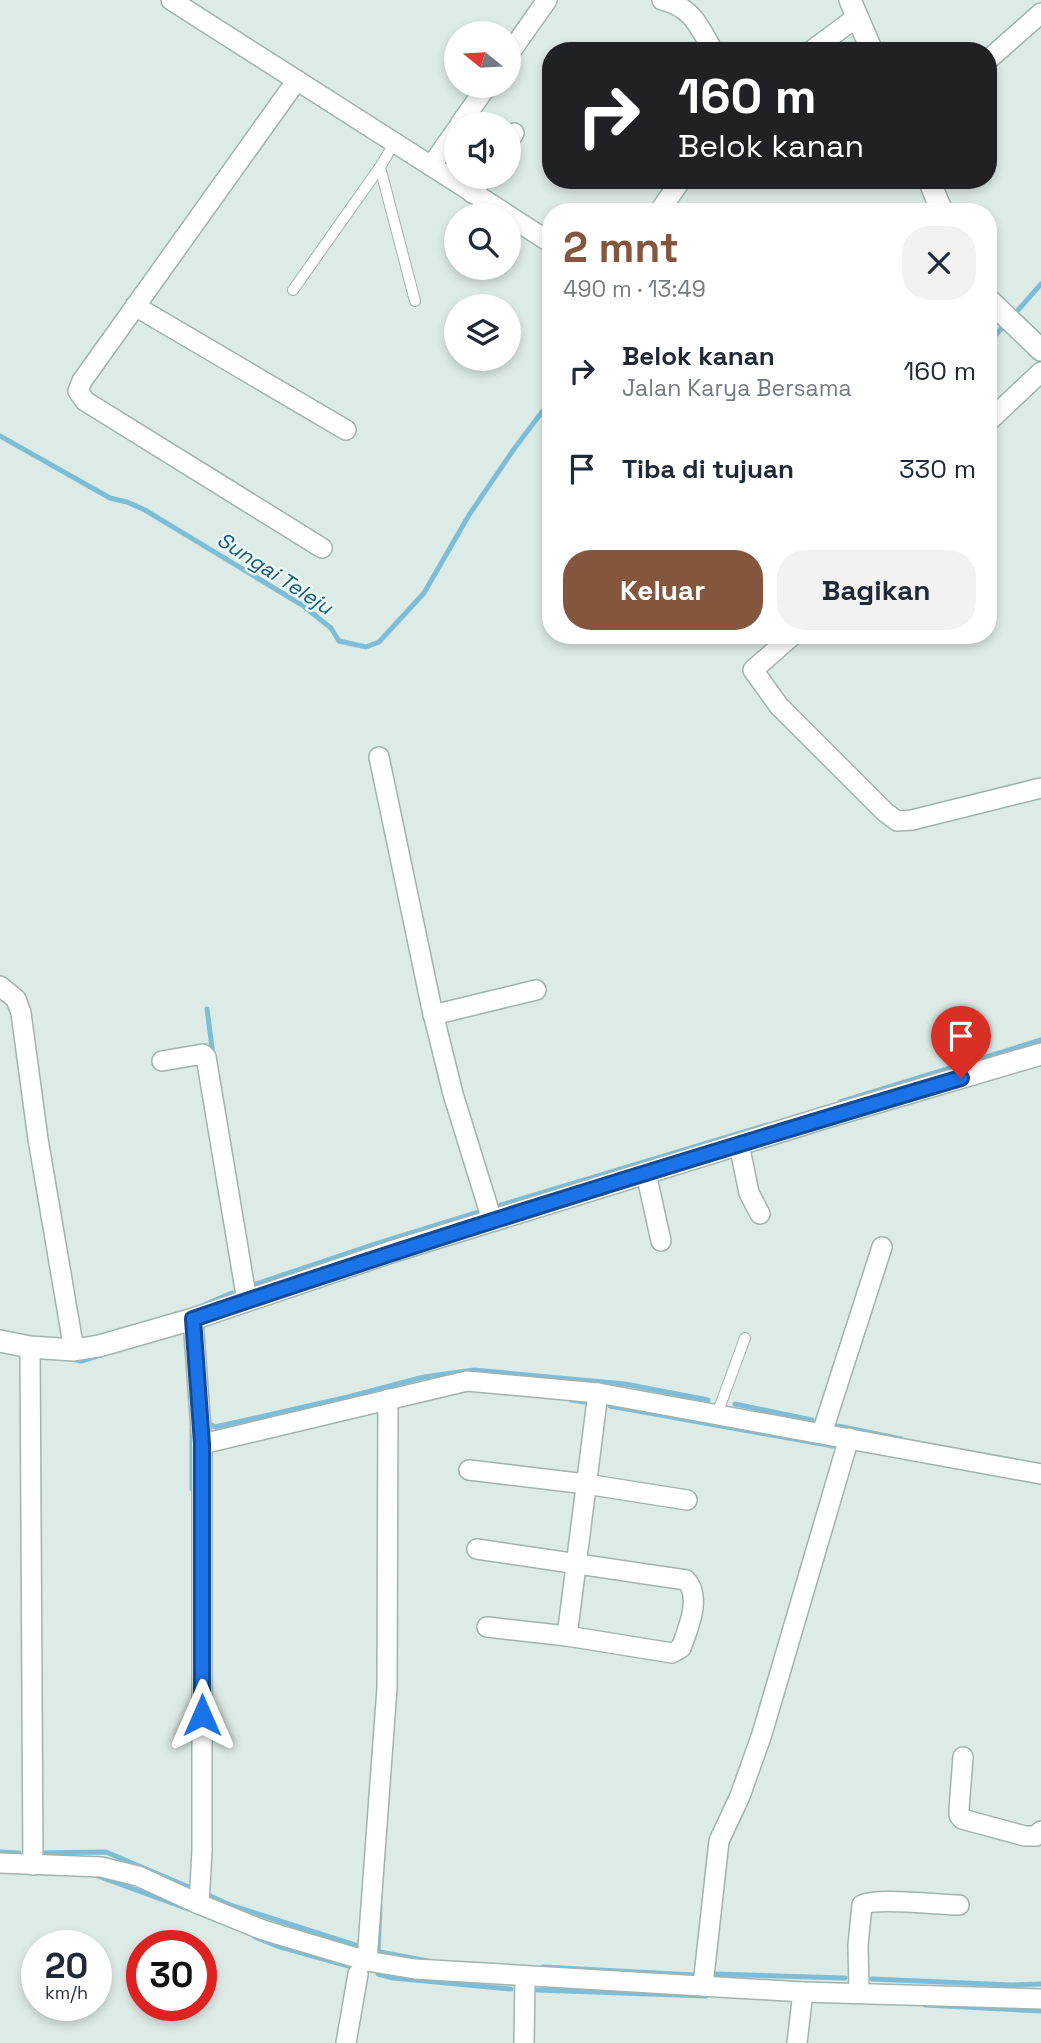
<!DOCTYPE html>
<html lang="id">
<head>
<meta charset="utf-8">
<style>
	body { margin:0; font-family:"Space Grotesk",sans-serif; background:#f2f2f3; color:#1f2937; height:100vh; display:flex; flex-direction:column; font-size:26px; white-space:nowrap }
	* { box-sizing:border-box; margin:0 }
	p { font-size:23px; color:#747a83 }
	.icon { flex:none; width:38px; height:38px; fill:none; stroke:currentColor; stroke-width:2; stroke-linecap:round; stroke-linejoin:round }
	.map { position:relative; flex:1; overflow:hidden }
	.details { position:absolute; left:542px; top:203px; width:455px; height:441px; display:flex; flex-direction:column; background:#fff; border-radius:28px; box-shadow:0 4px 10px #0003 }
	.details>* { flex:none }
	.hud { position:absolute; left:542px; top:42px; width:455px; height:147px; border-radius:28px; box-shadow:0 4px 10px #0003; background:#202124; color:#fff; overflow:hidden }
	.needle { width:46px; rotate:288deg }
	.controls { position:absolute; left:444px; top:21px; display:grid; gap:14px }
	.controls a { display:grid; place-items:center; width:77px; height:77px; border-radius:50%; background:#fff; box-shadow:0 4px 10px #0003; font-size:35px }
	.speed { position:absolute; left:21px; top:1930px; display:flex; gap:14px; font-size:35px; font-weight:700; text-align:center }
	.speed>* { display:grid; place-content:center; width:91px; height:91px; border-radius:50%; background:#fff; box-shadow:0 4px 10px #0003; line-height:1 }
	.speed small { font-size:18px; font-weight:400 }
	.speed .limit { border:10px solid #d22; background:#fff; color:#111 }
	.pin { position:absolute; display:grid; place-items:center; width:60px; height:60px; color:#fff; margin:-72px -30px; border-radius:50% 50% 50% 0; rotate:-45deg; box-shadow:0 0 7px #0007 }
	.pin .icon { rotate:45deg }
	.me { position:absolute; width:77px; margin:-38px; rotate:0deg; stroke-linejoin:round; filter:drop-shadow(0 0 5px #0008) }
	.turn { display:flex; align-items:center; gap:24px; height:147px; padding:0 21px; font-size:32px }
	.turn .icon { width:91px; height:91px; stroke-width:2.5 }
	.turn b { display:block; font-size:49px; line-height:60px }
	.round { display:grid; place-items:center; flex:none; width:74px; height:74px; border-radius:28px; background:#f2f2f3 }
	.headline { display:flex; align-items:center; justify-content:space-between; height:119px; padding:0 21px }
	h1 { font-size:42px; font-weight:600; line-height:52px; color:#84563e }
	.button { display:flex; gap:14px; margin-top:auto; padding:14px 21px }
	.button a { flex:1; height:80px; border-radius:28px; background:#84563e; color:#fff; font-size:28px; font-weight:600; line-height:80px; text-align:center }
	.button a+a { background:#f2f2f3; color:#1f2937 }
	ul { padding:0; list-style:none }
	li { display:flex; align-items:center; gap:21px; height:98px; padding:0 21px }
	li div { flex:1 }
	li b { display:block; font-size:26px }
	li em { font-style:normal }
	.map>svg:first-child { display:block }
</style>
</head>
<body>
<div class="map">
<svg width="1041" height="2043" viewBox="0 0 1041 2043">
	<rect width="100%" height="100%" fill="#ddebe6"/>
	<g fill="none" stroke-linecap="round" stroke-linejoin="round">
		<g stroke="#7dbdd7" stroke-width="5">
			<path d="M1013,316l28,-32"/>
			<path d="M989,343l17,-20"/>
			<path d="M0,436l110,62 17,4 18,8 157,95 29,23 8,13 27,6 13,-5 45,-49 45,-78 45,-66 37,-49"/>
			<path d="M207,1009l6,46"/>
			<path d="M840,1102l201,-62"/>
			<path d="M501,1205l266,-80"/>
			<path d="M250,1286l119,-40 110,-34"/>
			<path d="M206,1304l26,-11"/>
			<path d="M70,1359l11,2 20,-6"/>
			<path d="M571,1400l13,2"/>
			<path d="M735,1404l77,16"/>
			<path d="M610,1406l223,40"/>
			<path d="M206,1422l9,5 133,-30 76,-20 50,-7 151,14 83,16"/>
			<path d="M838,1426l63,13"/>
			<path d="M192,1429v60"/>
			<path d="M0,1852l19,1"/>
			<path d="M37,1853l69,-1 85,36"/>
			<path d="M95,1875l93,34"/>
			<path d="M208,1895l22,10 125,40"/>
			<path d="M255,1937l22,9 75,21"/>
			<path d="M378,1952l2,-45"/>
			<path d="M380,1952l48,9"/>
			<path d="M543,1967l151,8"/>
			<path d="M378,1974l15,4 118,11"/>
			<path d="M716,1974l129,4"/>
			<path d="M872,1979l140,6 29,-1"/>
			<path d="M538,1990l168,6"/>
			<path d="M925,2005l116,6"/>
		</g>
		<defs>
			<g id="service">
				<path d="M395,142l-15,25 35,134"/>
				<path d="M293,290l87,-123"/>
				<path d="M717,1414l28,-76"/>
			</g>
			<g id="minor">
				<path d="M171,0l337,215"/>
				<path d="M662,0c30,7 37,26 51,51"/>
				<path d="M811,51l46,-34"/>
				<path d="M509,54l38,-54"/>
				<path d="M989,59l52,-46"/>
				<path d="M297,80l-215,301 -4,10 7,10 237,147"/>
				<path d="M460,124l27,-38"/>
				<path d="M509,140l5,-7"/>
				<path d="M431,166l26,-37"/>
				<path d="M472,193l11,-16"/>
				<path d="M659,212l22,-32"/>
				<path d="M509,216l42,27"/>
				<path d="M135,306l211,124"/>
				<path d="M989,421l52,-49"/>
				<path d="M793,635l-40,35 26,36 106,106 12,9 15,-1 129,-32"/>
				<path d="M379,757l52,248 22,89 39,126"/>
				<path d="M0,986l16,13 5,14 17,126 36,211"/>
				<path d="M433,1015l103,-25"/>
				<path d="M162,1061l41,-7 3,3 41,244"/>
				<path d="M739,1144l10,49 11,21"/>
				<path d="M646,1173l15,68"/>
				<path d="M193,1319l9,125v407l-3,53"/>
				<path d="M30,1347l3,518"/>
				<path d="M822,1433l60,-186"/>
				<path d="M202,1444l265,-63 131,12 443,81"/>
				<path d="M469,1470l117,14 101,16"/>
				<path d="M477,1549l209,31c16,17 2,49 -5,68l-9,5 -105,-17 -80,-9"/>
				<path d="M567,1636l31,-243"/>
				<path d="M963,1757l-4,52v6l3,4 63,17h11l5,-5"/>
				<path d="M0,1863l101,4 37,9 61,28 64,26 104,31 48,8 388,23 238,7"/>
				<path d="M367,1961l20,-273 1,-289"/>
				<path d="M703,1985l16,-144 21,-45 22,-62 87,-296"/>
				<path d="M859,1992l-1,-47 4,-40c14,-8 78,0 97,0"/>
				<path d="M346,2043l12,-69"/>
				<path d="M524,2043l1,-66"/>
				<path d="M797,2043l6,-51"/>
			</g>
			<g id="tertiary">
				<path d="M850,0l22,51"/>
				<path d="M929,180l13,32"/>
				<path d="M989,300l52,50"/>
				<path d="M0,1341l30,6 44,3 25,-4 94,-27 201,-68 433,-134 214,-63"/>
			</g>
		</defs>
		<use href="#service" stroke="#a0b3ae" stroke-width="12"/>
		<use href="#minor" stroke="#a0b3ae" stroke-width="22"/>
		<use href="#tertiary" stroke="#a0b3ae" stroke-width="24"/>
		<use href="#service" stroke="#fff" stroke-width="10"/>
		<use href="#minor" stroke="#fff" stroke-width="19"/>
		<use href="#tertiary" stroke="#fff" stroke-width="21"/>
	</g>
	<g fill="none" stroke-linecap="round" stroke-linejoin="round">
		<defs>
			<path id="route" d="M202,1715v-271l-9,-125c254,-86 510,-165 768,-241"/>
		</defs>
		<use href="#route" stroke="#114b97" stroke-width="18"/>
		<use href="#route" stroke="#1a73e8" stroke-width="12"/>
	</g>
	<g text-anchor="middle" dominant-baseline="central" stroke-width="5" stroke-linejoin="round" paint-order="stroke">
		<g font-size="21" font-style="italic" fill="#115c7d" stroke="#edf7f3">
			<text transform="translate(275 573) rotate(33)">Sungai Teleju</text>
		</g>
	</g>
</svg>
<div class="controls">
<a><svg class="needle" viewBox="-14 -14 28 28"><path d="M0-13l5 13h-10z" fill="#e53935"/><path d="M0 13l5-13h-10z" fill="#747a83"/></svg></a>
<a><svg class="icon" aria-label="sound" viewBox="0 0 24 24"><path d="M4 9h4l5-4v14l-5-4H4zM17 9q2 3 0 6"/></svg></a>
<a><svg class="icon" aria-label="search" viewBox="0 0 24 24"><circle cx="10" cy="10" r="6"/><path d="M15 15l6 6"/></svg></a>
<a><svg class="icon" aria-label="layers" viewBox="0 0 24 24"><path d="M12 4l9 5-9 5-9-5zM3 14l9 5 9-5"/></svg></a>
</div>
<div class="speed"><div>20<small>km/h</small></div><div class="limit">30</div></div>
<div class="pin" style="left:961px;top:1078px;background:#d93025"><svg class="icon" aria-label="arrive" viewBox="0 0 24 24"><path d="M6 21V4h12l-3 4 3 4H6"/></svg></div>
<svg class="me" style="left:202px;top:1715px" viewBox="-20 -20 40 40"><path d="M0-17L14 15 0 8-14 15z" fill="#1a73e8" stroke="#fff" stroke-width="4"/></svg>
<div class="hud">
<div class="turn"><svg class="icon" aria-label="right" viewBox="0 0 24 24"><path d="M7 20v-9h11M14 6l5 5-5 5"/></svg><div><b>160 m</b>Belok kanan</div></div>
</div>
<section class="details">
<div class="headline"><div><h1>2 mnt</h1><p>490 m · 13:49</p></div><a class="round"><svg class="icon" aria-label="close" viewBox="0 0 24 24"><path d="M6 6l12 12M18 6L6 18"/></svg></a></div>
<ul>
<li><svg class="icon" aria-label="right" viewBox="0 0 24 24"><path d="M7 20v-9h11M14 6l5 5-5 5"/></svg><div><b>Belok kanan</b><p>Jalan Karya Bersama</p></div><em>160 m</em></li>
<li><svg class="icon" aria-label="arrive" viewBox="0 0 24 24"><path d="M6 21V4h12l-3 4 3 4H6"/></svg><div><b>Tiba di tujuan</b></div><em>330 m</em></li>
</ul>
<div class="button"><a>Keluar</a><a>Bagikan</a></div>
</section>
</div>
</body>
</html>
